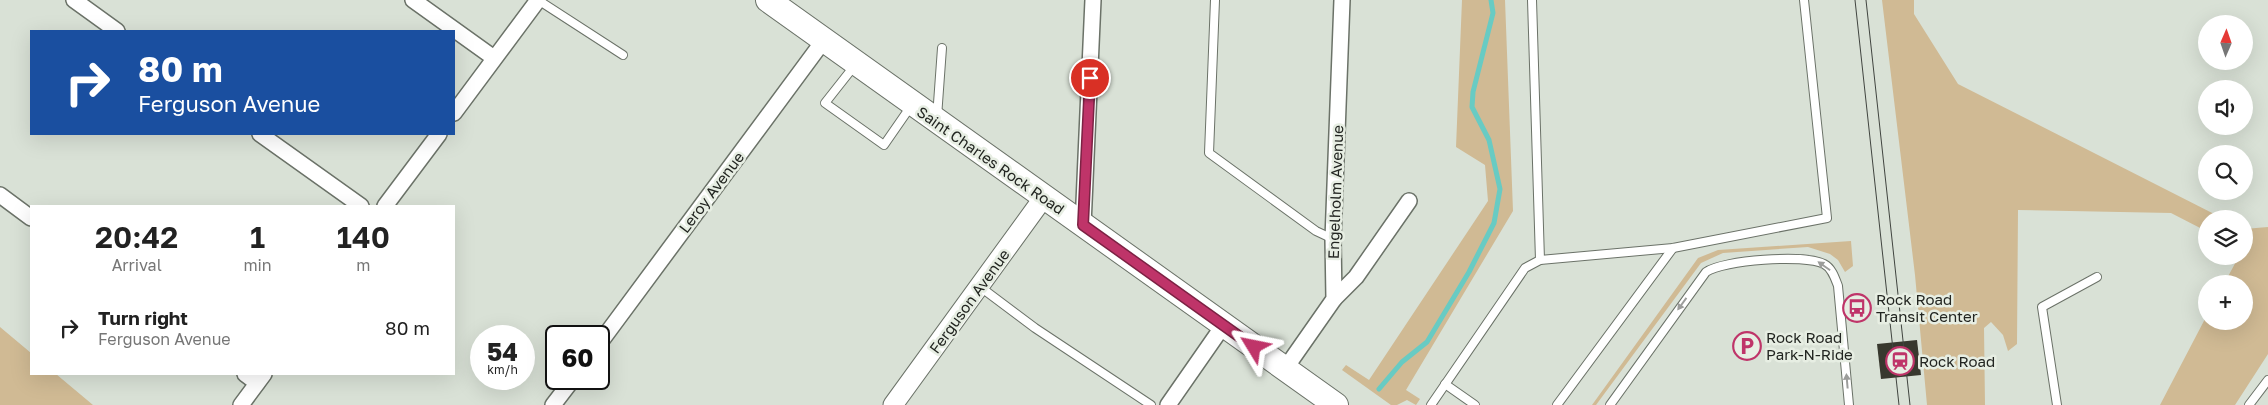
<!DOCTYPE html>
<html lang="en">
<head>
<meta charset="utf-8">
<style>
	body { margin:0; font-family:"Golos Text",sans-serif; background:#f6f6f6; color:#222; height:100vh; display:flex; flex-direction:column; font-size:19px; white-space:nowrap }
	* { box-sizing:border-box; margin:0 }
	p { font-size:16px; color:#767676 }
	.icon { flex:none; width:28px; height:28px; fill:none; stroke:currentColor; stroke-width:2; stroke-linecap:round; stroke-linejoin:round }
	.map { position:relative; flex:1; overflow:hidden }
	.side { position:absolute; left:30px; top:205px; width:425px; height:170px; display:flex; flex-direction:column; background:#fff; border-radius:0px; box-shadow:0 5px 20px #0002 }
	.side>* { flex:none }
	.hud { position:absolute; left:30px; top:30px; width:425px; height:105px; border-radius:0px; box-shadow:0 5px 20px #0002; background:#1a4fa0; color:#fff; overflow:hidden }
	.needle { width:32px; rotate:2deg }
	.tools { position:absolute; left:2198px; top:15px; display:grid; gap:10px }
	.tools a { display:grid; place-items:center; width:55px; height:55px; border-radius:50%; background:#fff; box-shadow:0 5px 20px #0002; font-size:25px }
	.speed { position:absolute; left:470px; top:325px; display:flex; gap:10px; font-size:25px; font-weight:700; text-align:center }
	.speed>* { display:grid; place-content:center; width:65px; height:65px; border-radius:50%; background:#fff; box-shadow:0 5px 20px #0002; line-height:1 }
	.speed small { font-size:12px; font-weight:400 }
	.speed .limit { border:2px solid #111; border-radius:8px; background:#fff; color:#111 }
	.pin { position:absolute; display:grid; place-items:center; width:42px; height:42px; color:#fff; margin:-21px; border:2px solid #fff; border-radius:50%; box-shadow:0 1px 5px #0007 }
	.me { position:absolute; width:55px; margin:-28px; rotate:305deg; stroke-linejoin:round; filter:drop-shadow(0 0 4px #0008) }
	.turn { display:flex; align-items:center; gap:18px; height:105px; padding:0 25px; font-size:22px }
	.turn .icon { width:65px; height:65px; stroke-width:2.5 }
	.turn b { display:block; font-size:35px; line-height:42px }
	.eta { display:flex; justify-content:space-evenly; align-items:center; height:85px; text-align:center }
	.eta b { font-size:30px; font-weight:600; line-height:35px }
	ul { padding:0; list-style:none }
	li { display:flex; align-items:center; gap:15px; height:75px; padding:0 25px }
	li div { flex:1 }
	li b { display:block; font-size:19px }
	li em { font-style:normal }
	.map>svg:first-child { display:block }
</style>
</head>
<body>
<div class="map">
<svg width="2268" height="405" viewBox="0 0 2268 405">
	<rect width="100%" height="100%" fill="#d9e1d6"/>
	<g fill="#d0ba94">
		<path d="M1462,0h43l8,211 -107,179 14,9 -4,6 -9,-5 -10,5h-6l-49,-35 4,-5 23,15 119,-179 -3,-36 -29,-18z"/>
		<path d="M1882,0h32v14l44,70 266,135h-18v12l-35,-18 -153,-3 -1,134 -9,7 -5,-16 -12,-13 -7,6 1,77h-58l-12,-130z"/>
		<path d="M2268,227v127l-33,51h-75l46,-88v4h38v-37h-20l15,-28h5v-27z"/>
		<path d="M1851,241l2,25 -8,6 -7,-12 -8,-6 -22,-7 -85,6 -22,10 -105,142h-4l106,-147 20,-8z"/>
		<path d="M0,327l31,26v21h25l37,31h-93z"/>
	</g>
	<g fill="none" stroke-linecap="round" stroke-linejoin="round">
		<path stroke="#68cbc3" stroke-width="5" d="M1379,389l23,-27 25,-20 42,-70 25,-49 6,-34 -11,-49 -17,-33 1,-15 20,-79 -2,-13"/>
	</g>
	<path fill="#38382e" d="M1917,340l4,35 -40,4 -4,-35z"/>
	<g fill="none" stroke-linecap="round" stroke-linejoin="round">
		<defs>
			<g id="service">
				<path d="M538,0l85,55"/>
				<path d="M1215,0l-6,153 107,78 17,8"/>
				<path d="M1532,0l8,260"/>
				<path d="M855,65l-30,38 59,42 27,-39"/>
				<path d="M937,117l5,-69"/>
				<path d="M979,286l56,42 116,77"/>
				<path d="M1445,384l30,21"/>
				<path d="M1431,405l94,-137 15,-8 133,-12 154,-30 -23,-218"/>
				<path d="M1557,405l116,-157"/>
				<path d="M1610,405l96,-133c17,-12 98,-18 118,-8 8,4 11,14 14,22l11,119"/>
				<path d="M2057,405l-15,-98 55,-30"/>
				<path d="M2249,405l19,-25"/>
			</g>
			<g id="minor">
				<path d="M74,0l43,31"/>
				<path d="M413,0l81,58"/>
				<path d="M454,113l84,-113"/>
				<path d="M260,134l101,72"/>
				<path d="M0,195l31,23"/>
				<path d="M385,206l54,-72"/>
				<path d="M1083,225l10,-225"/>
				<path d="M1334,299l22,-22 53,-76"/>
				<path d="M599,344l225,-304"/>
				<path d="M1285,369l49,-70 -1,-60 9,-239"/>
				<path d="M245,374l12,9"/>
				<path d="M241,405l23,-31"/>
				<path d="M553,405l20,-26"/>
				<path d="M1168,405l55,-79"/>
			</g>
			<path id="tertiary" d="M893,405l151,-208"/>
			<path id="primary" d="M768,0l568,405"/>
		</defs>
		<use href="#service" stroke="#6b7268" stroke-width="10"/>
		<use href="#minor" stroke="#6b7268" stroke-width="18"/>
		<use href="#tertiary" stroke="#6b7268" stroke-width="21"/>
		<use href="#primary" stroke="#6b7268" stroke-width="26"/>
		<use href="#service" stroke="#fff" stroke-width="8"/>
		<use href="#minor" stroke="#fff" stroke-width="15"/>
		<use href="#tertiary" stroke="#fff" stroke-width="19"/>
		<use href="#primary" stroke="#fff" stroke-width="24"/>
		<g stroke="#40443f" stroke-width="1">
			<path d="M1855,0l44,405"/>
			<path d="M1866,0l44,405"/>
		</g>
	</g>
	<defs><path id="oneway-solid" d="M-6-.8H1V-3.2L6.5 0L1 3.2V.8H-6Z" transform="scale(1.25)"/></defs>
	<g fill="#9c9d9b">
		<use href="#oneway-solid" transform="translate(1824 266) rotate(-145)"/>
		<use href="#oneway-solid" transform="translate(1682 304) rotate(126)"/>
		<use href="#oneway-solid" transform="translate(1847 381) rotate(-95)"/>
	</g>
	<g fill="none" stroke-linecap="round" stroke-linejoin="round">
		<defs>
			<path id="route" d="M1090,78l-7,147 171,122"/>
		</defs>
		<use href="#route" stroke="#7c2244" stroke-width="12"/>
		<use href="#route" stroke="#bf3469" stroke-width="9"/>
	</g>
	<defs>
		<symbol id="bus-ring" viewBox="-11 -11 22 22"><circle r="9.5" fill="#e7eee3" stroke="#bf3469" stroke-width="1.5"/><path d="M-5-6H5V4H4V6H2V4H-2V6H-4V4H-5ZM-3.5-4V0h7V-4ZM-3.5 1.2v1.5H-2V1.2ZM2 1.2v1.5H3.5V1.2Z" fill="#bf3469"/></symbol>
		<symbol id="parking-ring" viewBox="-11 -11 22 22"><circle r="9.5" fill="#e7eee3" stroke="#bf3469" stroke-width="1.5"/><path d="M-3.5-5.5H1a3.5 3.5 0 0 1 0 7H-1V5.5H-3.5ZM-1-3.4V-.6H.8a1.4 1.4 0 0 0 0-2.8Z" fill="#bf3469"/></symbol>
		<symbol id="station-ring" viewBox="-11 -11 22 22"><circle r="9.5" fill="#e7eee3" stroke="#bf3469" stroke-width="1.5"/><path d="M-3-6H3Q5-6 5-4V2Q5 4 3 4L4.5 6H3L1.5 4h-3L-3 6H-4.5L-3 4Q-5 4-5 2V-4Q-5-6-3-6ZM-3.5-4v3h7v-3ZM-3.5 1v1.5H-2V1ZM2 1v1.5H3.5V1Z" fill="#bf3469"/></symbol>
	</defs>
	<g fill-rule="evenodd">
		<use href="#bus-ring" x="1841" y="292" width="32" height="32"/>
		<use href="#parking-ring" x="1731" y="330" width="32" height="32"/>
		<use href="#station-ring" x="1884" y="345" width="32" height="32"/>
	</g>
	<g text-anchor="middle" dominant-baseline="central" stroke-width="5" stroke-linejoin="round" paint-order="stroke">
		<g font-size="15" fill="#222521" stroke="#e7eee3">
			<text transform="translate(991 160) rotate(35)">Saint Charles Rock Road</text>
			<text transform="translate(711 192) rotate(-53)">Leroy Avenue</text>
			<text transform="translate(1335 192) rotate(-88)">Engelholm Avenue</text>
			<text transform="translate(969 301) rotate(-54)">Ferguson Avenue</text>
		</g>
		<g font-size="15" fill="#222521" stroke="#e7eee3" text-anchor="start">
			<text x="1876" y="299">Rock Road<tspan x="1876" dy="17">Transit Center</tspan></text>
			<text x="1766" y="337">Rock Road<tspan x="1766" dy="17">Park-N-Ride</tspan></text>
			<text x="1919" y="361">Rock Road</text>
		</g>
	</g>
</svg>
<div class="tools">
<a><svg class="needle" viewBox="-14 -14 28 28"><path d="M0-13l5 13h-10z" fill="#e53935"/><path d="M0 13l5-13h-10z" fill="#767676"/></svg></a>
<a><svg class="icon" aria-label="sound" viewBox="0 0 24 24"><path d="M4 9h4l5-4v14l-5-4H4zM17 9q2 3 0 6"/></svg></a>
<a><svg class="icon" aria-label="search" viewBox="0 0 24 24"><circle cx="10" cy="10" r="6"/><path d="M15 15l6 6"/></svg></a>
<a><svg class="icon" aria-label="layers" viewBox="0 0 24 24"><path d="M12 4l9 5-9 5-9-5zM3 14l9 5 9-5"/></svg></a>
<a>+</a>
</div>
<div class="speed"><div>54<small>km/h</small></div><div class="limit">60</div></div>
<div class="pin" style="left:1090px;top:78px;background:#d93025"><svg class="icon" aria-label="arrive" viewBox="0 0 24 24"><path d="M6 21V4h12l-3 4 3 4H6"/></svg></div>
<svg class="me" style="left:1254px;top:347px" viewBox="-20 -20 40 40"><path d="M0-17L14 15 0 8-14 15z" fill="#bf3469" stroke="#fff" stroke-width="4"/></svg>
<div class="hud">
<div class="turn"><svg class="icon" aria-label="right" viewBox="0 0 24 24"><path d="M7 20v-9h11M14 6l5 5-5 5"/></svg><div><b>80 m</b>Ferguson Avenue</div></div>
</div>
<section class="side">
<div class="eta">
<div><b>20:42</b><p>Arrival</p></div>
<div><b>1</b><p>min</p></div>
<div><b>140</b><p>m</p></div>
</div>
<ul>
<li><svg class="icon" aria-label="right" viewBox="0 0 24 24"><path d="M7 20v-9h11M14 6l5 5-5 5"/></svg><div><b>Turn right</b><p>Ferguson Avenue</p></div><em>80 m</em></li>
</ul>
</section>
</div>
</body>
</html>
